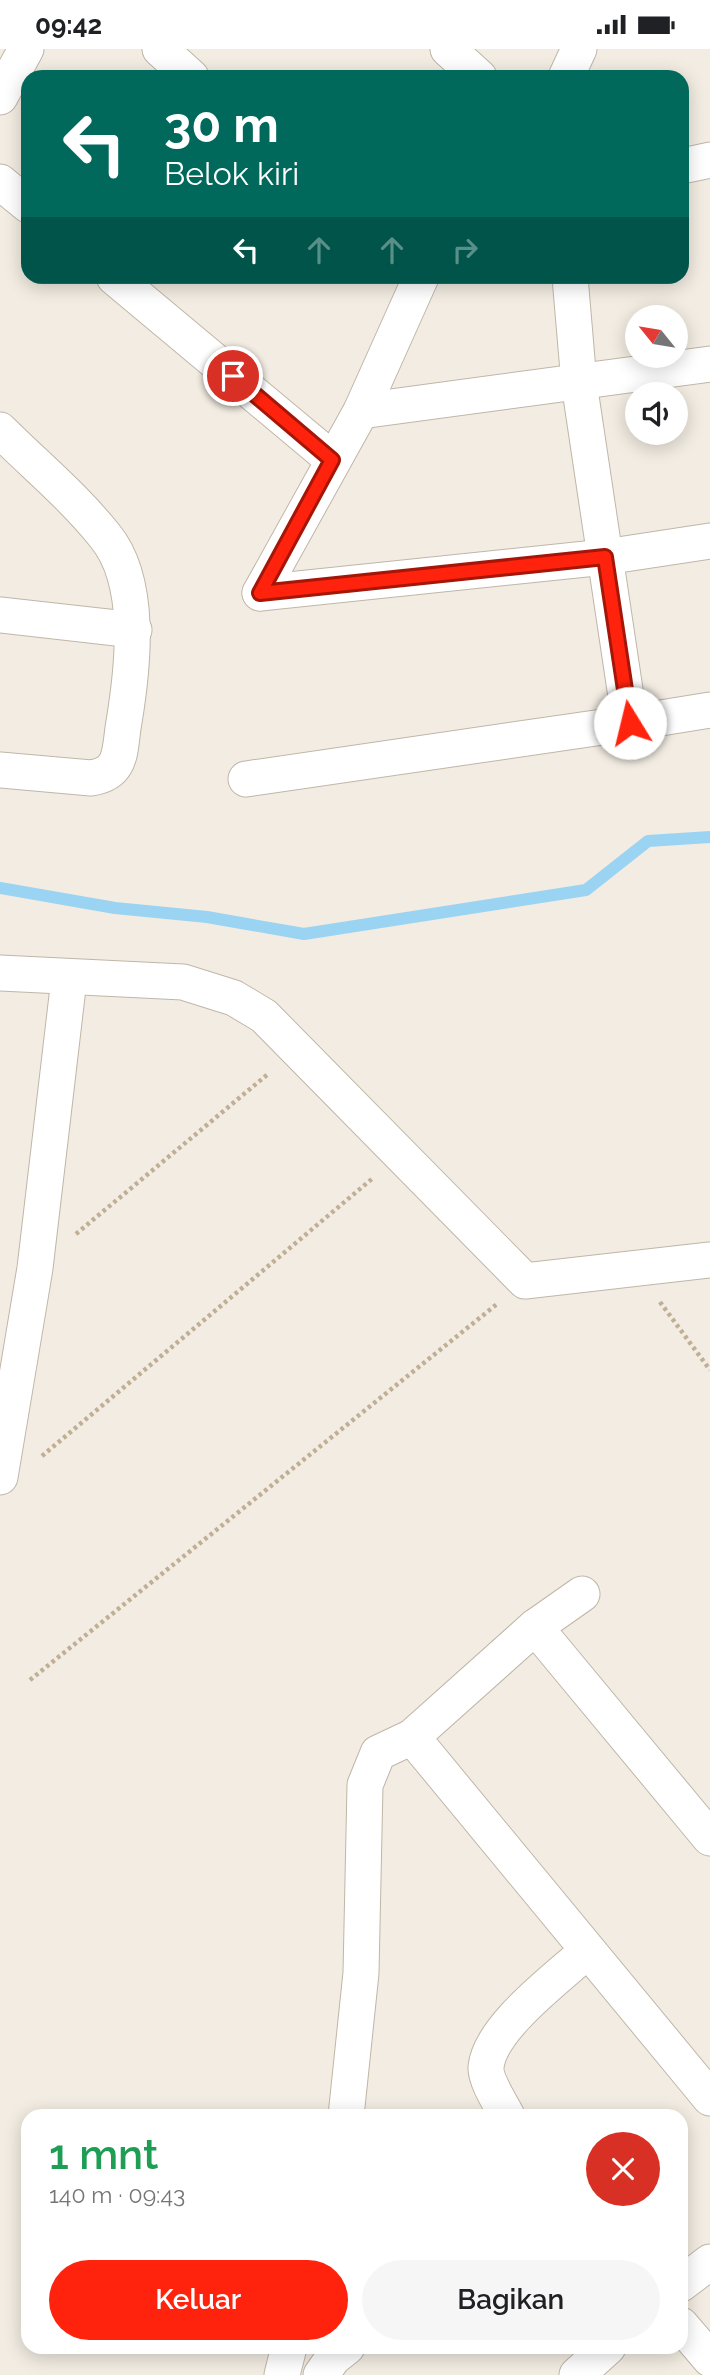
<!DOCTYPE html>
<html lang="id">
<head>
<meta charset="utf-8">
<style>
	body { margin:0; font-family:Raleway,sans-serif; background:#f6f6f6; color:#202124; height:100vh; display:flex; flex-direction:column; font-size:26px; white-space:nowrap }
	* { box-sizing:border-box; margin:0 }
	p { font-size:23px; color:#757577 }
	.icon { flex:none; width:38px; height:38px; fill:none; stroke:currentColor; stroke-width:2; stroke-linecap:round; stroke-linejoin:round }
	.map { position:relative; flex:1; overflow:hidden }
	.panel { position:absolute; left:21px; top:2060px; width:667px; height:245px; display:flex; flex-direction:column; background:#fff; border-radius:21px; box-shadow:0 4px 18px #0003 }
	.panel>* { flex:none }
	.top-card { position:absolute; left:21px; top:21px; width:668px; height:214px; border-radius:21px; box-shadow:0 4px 18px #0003; background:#00695c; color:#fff; overflow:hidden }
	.needle { width:46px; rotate:300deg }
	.buttons { position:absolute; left:625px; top:256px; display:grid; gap:14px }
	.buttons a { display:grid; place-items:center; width:63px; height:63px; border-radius:50%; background:#fff; box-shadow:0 4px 18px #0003; font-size:35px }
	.pin { position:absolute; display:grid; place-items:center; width:60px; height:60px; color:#fff; margin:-30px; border:4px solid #fff; border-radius:50%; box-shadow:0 2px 7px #0007 }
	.me { position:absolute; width:77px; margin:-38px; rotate:351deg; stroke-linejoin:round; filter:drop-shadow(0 0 5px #0008) }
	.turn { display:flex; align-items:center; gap:24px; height:147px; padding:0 28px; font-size:32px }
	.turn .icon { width:91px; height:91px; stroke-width:2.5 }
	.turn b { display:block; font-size:49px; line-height:60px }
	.lanes { display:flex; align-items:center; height:66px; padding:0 28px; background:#0003; justify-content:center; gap:35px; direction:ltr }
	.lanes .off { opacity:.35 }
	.round { display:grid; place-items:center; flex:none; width:74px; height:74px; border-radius:37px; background:#f6f6f6 }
	.head { display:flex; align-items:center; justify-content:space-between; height:119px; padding:0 28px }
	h1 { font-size:42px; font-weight:600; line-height:52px; color:#1e9e55 }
	.action { display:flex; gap:14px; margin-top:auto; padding:14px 28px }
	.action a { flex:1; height:80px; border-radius:42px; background:#ff220c; color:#fff; font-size:28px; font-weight:600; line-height:80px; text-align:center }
	.action a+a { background:#f6f6f6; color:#202124 }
	.status { display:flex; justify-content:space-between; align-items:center; height:49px; padding:0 35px; background:#fff; direction:ltr }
	.status svg { height:19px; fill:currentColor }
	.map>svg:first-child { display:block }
</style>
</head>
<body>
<div class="status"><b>09:42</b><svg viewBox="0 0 49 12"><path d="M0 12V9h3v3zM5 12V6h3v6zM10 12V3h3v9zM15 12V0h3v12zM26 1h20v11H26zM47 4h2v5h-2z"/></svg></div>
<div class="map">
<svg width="710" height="2326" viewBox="0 0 710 2326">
	<rect width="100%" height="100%" fill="#f2ece2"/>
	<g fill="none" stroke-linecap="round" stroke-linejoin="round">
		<path stroke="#9bd4f2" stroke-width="12" d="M0,839l115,20 92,9 97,17 282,-44 62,-49 62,-4"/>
		<defs>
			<g id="street">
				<path d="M160,0l31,28"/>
				<path d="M448,0l31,28"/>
				<path d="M566,28l13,-28"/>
				<path d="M0,48l26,-48"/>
				<path d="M682,117l28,-6"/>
				<path d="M0,133l28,23"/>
				<path d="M114,228l219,183"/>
				<path d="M570,228l9,106 51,340 80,-13"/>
				<path d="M361,362l349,-47"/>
				<path d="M0,381c35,35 74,67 105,106 38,46 28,131 19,186 -5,27 0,51 -33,56l-91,-8"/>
				<path d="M260,544l345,-36 105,-16"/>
				<path d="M260,544l101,-182 60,-134"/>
				<path d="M0,566l134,15"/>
				<path d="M246,730l384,-56"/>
				<path d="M0,924l183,9 51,16 30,18 261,265 185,-21"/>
				<path d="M0,1428l35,-209 34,-289"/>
				<path d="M582,1545l-47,33 -123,110 298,361"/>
				<path d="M535,1578l175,211"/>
				<path d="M346,2067l15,-143 4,-188 13,-32 34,-16"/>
				<path d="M507,2067c-6,-12 -22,-36 -21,-49 4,-40 72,-89 101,-116"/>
				<path d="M681,2235l29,-22"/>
				<path d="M681,2276l29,34"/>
				<path d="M282,2326l7,-28"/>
				<path d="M321,2326l12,-17 14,-11"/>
				<path d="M577,2326l31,-28"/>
			</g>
		</defs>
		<use href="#street" stroke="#c0b6a8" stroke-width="37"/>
		<g stroke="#c0ae95" stroke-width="4.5" stroke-dasharray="3.5 3.5" stroke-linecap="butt">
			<path d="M76,1185l192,-160"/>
			<path d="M660,1253l50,68"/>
			<path d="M42,1407l331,-278"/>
			<path d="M30,1631l467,-376"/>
		</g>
		<use href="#street" stroke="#fff" stroke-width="35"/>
	</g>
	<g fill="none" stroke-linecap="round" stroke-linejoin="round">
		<defs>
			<path id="route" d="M233,327l99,84 -72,133 345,-36 25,166"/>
		</defs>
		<use href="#route" stroke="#a61608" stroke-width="18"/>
		<use href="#route" stroke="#ff220c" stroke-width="12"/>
	</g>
</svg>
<div class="buttons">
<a><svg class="needle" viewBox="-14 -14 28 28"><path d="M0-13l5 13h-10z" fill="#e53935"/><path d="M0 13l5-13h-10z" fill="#757577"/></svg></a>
<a><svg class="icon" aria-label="sound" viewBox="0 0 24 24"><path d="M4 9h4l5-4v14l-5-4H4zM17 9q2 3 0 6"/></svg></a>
</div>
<div class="pin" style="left:233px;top:327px;background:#d93025"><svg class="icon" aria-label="arrive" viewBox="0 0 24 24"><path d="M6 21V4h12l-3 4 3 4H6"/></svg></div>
<svg class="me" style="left:630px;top:674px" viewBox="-20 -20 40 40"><circle r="19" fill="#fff"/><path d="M0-13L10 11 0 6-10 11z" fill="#ff220c"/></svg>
<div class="top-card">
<div class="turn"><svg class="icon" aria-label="left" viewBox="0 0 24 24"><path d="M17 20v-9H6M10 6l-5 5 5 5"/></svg><div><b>30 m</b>Belok kiri</div></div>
<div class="lanes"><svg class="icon" aria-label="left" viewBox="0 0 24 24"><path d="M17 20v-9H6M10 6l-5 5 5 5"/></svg><svg class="icon off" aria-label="ahead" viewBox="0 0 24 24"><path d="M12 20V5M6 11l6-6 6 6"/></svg><svg class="icon off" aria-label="ahead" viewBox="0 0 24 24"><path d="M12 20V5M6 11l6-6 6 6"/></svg><svg class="icon off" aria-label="right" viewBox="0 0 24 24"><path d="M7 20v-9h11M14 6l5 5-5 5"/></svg></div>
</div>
<section class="panel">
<div class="head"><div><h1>1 mnt</h1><p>140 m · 09:43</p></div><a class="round" style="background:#d93025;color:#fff"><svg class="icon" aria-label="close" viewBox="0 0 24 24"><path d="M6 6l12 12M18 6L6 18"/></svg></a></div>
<div class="action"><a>Keluar</a><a>Bagikan</a></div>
</section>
</div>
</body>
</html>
